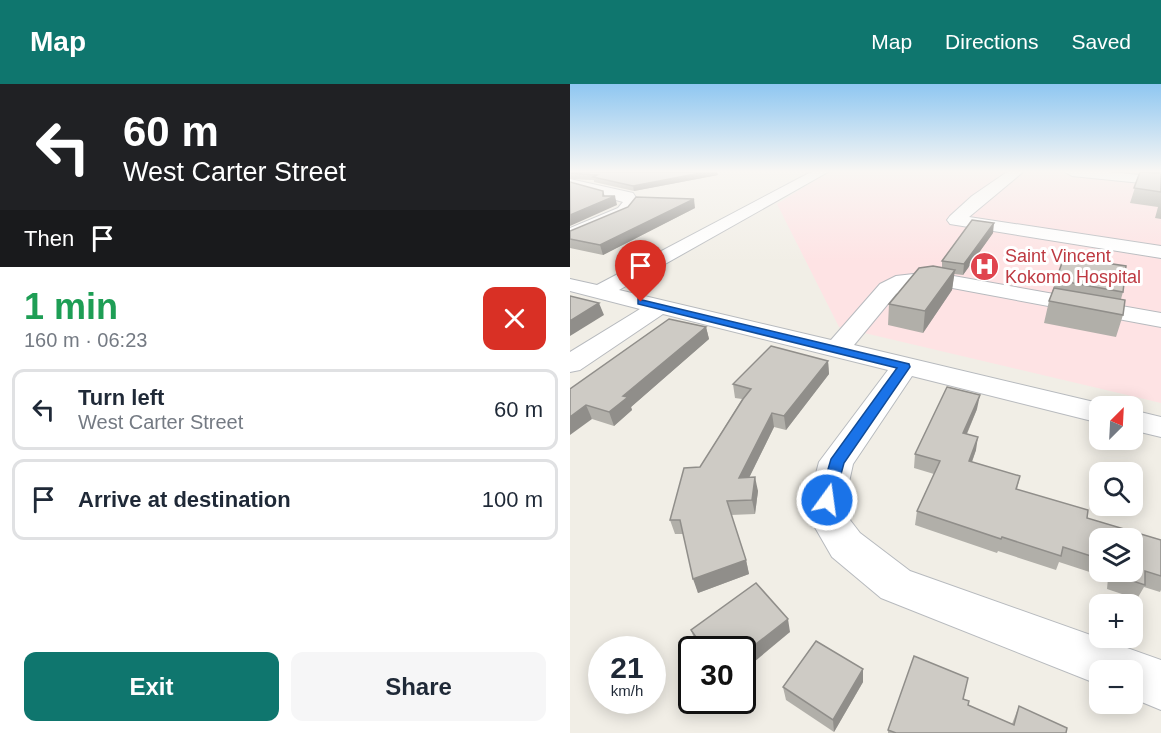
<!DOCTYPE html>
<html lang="en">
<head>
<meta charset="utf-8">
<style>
	body { margin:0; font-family:Arial,sans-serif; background:#f6f6f7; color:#1f2937; height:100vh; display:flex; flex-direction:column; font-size:22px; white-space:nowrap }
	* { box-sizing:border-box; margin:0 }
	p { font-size:20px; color:#747a83 }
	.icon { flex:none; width:33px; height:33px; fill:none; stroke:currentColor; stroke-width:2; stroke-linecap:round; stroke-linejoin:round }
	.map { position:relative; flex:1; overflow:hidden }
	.side { display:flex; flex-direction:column; background:#fff; width:570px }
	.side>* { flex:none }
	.hud { background:#202124; color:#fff; overflow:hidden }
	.needle { width:39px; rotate:24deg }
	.tools { position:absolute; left:519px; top:312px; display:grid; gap:12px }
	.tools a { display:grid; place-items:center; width:54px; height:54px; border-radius:12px; background:#fff; box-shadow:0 3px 15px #0003; font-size:30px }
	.speed { position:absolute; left:18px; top:552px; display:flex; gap:12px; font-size:30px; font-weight:700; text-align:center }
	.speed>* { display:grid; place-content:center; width:78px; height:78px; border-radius:50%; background:#fff; box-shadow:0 3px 15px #0003; line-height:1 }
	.speed small { font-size:15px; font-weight:400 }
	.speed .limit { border:3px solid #111; border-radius:9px; background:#fff; color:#111 }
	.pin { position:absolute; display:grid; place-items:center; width:51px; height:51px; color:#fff; margin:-62px -26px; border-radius:50% 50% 50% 0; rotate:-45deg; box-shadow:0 0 6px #0007 }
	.pin .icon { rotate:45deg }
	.me { position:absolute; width:66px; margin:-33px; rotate:14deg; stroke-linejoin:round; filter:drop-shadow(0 0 4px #0008) }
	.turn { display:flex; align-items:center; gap:21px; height:126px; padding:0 24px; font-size:27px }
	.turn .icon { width:78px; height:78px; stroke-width:2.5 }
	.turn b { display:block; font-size:42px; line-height:51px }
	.then { display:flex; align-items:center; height:57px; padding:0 24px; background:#0003; gap:12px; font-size:22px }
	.round { display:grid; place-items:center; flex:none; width:63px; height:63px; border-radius:12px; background:#f6f6f7 }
	.summary { display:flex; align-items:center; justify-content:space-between; height:102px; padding:0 24px }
	h1 { font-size:36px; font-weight:700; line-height:45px; color:#1e9e55 }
	.button { display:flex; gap:12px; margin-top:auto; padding:12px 24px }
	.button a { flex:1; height:69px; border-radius:12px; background:#0f766e; color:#fff; font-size:24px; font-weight:700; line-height:69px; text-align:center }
	.button a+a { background:#f6f6f7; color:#1f2937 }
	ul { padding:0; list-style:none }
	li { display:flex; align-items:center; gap:18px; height:81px; margin:0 12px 9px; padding:0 12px; border:3px solid #e0e1e3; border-radius:12px }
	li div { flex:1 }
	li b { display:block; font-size:22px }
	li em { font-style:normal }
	header { display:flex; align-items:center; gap:36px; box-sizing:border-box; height:84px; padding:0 30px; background:#0f766e; color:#fff }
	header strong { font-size:28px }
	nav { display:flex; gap:33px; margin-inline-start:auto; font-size:21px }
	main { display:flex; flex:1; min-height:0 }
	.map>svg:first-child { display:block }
</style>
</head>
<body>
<header>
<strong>Map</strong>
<nav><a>Map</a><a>Directions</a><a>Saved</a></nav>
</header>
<main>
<section class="side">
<div class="hud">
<div class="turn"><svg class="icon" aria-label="left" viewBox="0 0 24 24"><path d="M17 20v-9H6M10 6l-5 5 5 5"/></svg><div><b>60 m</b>West Carter Street</div></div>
<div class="then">Then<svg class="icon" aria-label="arrive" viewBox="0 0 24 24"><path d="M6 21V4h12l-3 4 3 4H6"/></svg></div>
</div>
<div class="summary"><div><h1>1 min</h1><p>160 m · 06:23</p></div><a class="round" style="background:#d93025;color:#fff"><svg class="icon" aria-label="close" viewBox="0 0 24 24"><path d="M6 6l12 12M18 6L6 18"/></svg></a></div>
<ul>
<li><svg class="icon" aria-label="left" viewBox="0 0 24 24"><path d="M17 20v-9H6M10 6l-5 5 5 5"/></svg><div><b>Turn left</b><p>West Carter Street</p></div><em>60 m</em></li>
<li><svg class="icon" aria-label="arrive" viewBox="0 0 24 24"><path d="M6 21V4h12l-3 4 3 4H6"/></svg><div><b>Arrive at destination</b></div><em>100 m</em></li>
</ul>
<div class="button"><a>Exit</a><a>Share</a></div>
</section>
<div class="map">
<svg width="591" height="649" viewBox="0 0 591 649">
	<rect width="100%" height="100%" fill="#f1eee6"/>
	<path fill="#fee3e4" d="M258,88h333v231l-322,-76 -62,-123z"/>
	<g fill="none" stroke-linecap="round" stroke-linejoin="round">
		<defs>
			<g id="minor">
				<path d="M241,88h17l-209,118 212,50 49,-56 16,-8 35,-4 230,41v14l-230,-43 -22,3 -13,7 -42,51 257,61h-11v17l-188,-47 -59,88 -8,36 5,20 10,13 50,38 251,89v50l-29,-12v-28h-32v15l-219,-87 -49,-41 -19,-33 -4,-24 10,-38 69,-92 -225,-56 -83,56 -10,2v-20l70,-43 -70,-18v-12l27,6z"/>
				<path d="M437,88h16l-54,45 192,29v12l-211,-34 -3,-4 3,-4 22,-20z"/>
				<path d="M495,88h45l51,5v8l-89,-9z"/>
				<path d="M0,95l63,14 6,9 -9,12 -60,26v-12l48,-20 5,-6 -53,-15z"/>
				<path d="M562,326l29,7v20l-29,-7z"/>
			</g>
		</defs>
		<use href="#minor" stroke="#b7babe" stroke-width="2"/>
		<use href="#minor" fill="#fff" fill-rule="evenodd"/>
	</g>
	<g fill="#b1afa9" fill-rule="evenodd">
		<path d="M0,88l148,3 -84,16 -40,-9v-2l-24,-1z"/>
		<path d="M567,88h24v47l-6,-1 3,-11 -28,-4 10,-31z"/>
		<path d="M125,124l-92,47 -33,-7v-17z"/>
		<path d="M423,149l-30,42 -9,-1 -2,16 -29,43 -35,-8 1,-21 53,-36v-7z"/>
		<path d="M486,196l67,12 -2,7 2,16 -7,22 -72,-14 5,-22z"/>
		<path d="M136,243l3,12 -78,68 1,3 -18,16 -22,-7 -22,-30z"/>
		<path d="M258,277l1,13 -43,56 -12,-3 -25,51 9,13 -3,23 -24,1 15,45 3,14 -51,19 -15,-59h-8l-5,-14 30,-53 42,-68 -7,-1 -2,-14z"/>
		<path d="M407,325l-10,25 9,16 -4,12 48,14 -3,13 70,29 74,22v50l-1,2 -16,-5 -7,12 -30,-10 1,-11 -49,-16 -3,8 -58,-19 -1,2 -82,-28 2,-14 17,-37 -20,-6 1,-14zM530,454l32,34h-32z"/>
		<path d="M121,546l99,2 -48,18h-42l-4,-6z"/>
		<path d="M293,598l-29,50 -48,-32 -3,-13z"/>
		<path d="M393,615l5,6 44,19 7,-18 47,27h-178v-3z"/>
	</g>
	<g fill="#908e8a">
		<path d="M136,88h11l1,3 -84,16 -1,-5z"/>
		<path d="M33,107l3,9 9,-4 2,9 -47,21v-11l33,-19z"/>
		<path d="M124,115l1,9 -92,47 -3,-10z"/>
		<path d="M424,139l-1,10 -30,42 1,-11z"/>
		<path d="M385,186l-3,20 -29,43 2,-22z"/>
		<path d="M29,219l5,12 -34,21v-15z"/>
		<path d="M136,243l3,12 -78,68 1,3 -18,16 -5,-14 14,-16z"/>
		<path d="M258,277l1,13 -43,56 -2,-14z"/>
		<path d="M410,311l-3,14 -16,38 2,-14z"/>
		<path d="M16,321l6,14 -22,16v-18z"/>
		<path d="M202,329l2,14 -32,65 -3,-14z"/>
		<path d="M408,353l-2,13 -9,25 2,-14z"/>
		<path d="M185,393l3,14 -3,23 -3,-14z"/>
		<path d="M176,476l3,14 -51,19 -5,-14z"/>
		<path d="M218,535l2,13 -48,40v-17z"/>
		<path d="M293,585v13l-29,50 -1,-12z"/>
	</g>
	<g fill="#cecbc5" stroke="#908e8a" stroke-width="1.5">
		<path d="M0,88h136l-73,14 -40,-9 4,-2 -27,-2z"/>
		<path d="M570,88l21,1v19l-27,-4z"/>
		<path d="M0,98l33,9v5h12l-45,19z"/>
		<path d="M66,113l58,2 -94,46 -30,-6v-8l58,-24z"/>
		<path d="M402,136l22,3 -30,41 -22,-3z"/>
		<path d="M494,173l62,9 -3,26 -67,-12z"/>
		<path d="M363,182l22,4 -30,41 -36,-7 30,-36z"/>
		<path d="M484,204l71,12 -2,15 -74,-14z"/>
		<path d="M0,212l29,7 -29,18z"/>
		<path d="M99,235l37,8 -83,69 5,1 -19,15 -23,-7 -16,12v-28z"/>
		<path d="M201,262l57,15 -44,55 -12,-3 -33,65 16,-1 -3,23 -25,1 19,59 -53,19 -13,-59h-10l14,-52 16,-1 43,-68 8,-10 -18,-5z"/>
		<path d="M377,303l33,8 -17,38 15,4 -9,24 51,15 -4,13 72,21 -1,8 74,22v36l-16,-5v14l-31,-10v-3h18v-34h-32v21l-37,-12 -2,9 -59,-19 -1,2 -84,-28 23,-50 -25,-7z"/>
		<path d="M186,499l32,36 -46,36v-5h-37l-14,-20z"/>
		<path d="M246,557l47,28 -30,51 -50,-33z"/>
		<path d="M344,572l54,22 -5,21 6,2 -1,4 46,20 5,-19 48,22 -1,5h-170l-8,-3z"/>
	</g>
	<linearGradient id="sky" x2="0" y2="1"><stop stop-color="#8fc7f1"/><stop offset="0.49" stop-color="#f9f7f4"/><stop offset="1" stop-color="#f9f7f4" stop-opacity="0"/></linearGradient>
	<rect width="591" height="178" fill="url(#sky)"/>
	<path fill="#1a73e8" stroke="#114b97" stroke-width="1.5" d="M68,215l271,65 1,3 -66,96 -11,41 -6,2 -8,-6 12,-41 66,-91 -259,-64z"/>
	<defs>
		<symbol id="hospital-disc" viewBox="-11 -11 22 22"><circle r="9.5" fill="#e0444e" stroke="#fff"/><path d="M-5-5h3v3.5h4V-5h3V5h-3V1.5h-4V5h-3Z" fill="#fff"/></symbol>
	</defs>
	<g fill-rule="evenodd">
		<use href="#hospital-disc" x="398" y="166" width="33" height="33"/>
	</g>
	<g text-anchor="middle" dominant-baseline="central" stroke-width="6" stroke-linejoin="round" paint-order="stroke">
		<g font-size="18" fill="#be3a42" stroke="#fff" text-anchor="start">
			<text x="435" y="172">Saint Vincent<tspan x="435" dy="21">Kokomo Hospital</tspan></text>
		</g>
	</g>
</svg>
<div class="tools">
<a><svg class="needle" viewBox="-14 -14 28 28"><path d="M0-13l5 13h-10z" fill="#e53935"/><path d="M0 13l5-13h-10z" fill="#747a83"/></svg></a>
<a><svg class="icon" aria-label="search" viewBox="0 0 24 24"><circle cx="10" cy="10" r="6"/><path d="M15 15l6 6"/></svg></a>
<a><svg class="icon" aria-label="layers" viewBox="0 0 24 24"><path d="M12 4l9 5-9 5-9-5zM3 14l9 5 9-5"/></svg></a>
<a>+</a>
<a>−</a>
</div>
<div class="speed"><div>21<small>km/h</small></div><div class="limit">30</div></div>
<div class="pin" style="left:71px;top:218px;background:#d93025"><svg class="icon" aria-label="arrive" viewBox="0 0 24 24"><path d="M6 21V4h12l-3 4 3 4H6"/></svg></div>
<svg class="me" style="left:257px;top:416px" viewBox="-20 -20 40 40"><circle r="17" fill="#1a73e8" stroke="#fff" stroke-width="3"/><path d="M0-11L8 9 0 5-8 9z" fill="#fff"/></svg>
</div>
</main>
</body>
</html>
